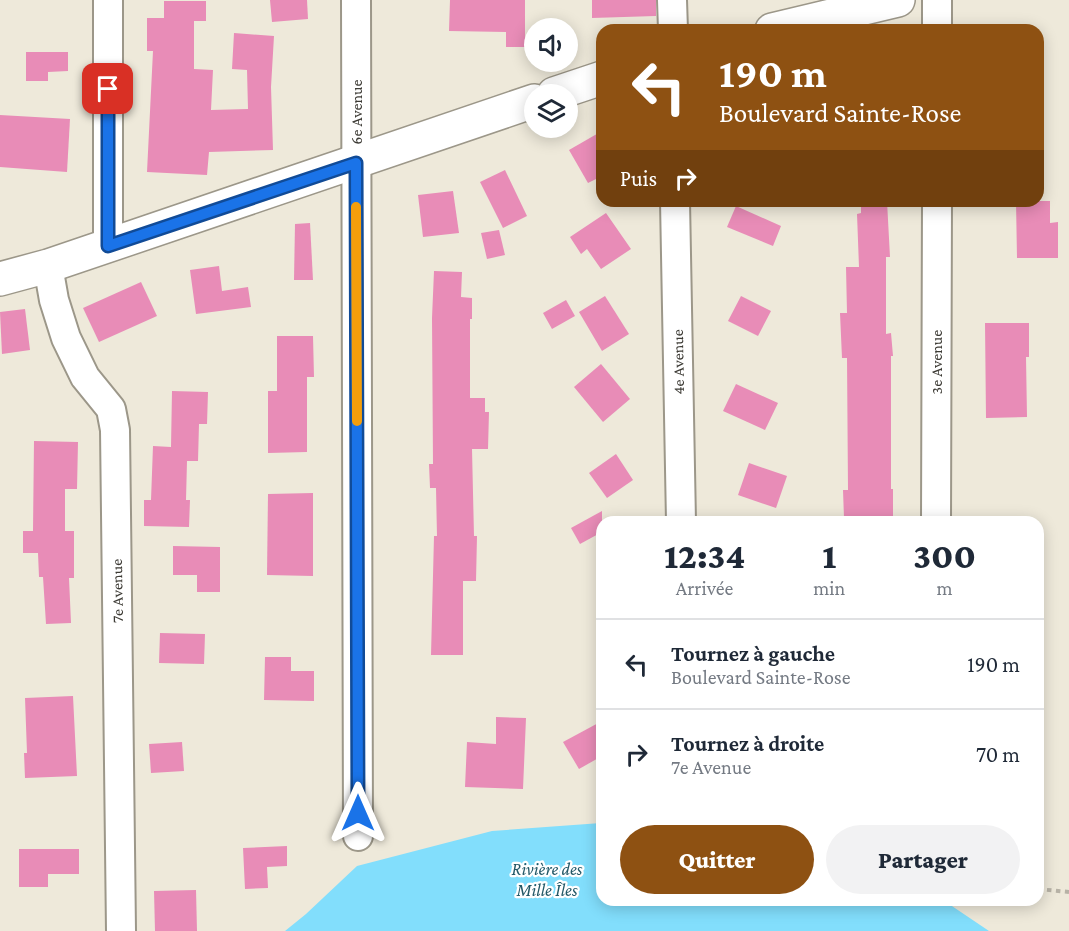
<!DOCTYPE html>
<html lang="fr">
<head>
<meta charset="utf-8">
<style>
	body { margin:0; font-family:"Crimson Pro",serif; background:#f2f2f3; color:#1f2937; height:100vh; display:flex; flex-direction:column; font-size:22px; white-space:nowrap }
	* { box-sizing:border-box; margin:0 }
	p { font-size:20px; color:#747a83 }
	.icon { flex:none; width:33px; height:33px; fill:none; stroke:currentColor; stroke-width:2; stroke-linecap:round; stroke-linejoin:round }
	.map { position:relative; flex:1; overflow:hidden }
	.sheet { position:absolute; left:596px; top:516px; width:448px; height:390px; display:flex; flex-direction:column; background:#fff; border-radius:18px; box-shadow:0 3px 15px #0003 }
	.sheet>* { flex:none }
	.top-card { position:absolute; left:596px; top:24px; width:448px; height:183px; border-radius:18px; box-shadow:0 3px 15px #0003; background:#8e5112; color:#fff; overflow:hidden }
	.fabs { position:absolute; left:524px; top:18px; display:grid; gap:12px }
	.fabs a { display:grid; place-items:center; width:54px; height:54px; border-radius:50%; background:#fff; box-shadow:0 3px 15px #0003; font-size:30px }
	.pin { position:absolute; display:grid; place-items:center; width:51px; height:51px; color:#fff; margin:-26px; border-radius:12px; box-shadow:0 3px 9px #0006 }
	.me { position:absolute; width:66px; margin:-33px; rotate:0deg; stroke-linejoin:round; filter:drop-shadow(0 0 4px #0008) }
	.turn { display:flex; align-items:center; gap:21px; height:126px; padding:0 24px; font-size:27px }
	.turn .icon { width:78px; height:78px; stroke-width:2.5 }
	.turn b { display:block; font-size:42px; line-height:51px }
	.then { display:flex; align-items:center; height:57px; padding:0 24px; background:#0003; gap:12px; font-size:22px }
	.eta { display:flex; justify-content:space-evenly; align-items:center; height:102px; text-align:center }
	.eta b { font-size:36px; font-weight:800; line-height:42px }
	.primary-button { display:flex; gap:12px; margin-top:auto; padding:12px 24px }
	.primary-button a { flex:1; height:69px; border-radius:36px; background:#8e5112; color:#fff; font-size:24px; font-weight:800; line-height:69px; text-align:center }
	.primary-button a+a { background:#f2f2f3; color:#1f2937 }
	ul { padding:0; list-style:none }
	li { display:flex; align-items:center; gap:18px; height:90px; padding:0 24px; border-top:2px solid #e0e1e3 }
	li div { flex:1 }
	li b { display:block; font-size:22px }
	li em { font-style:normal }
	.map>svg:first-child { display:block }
</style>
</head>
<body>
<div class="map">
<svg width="1069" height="931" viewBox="0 0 1069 931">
	<rect width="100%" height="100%" fill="#eee9da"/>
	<path fill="#82defc" d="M601,823l1,77h341l46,31h-704l21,-17 51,-48 135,-35z"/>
	<g fill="#e88cb7">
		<path d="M270,0h37l1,19 -36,3z"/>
		<path d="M450,0h75v47h-19v-15l-57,-1z"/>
		<path d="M592,0h64v16l-64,2z"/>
		<path d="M164,1h42v20h-12v48l19,1 -2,40 37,-1 -1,-39 -15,-1 2,-36 40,3 -3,51 2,63 -64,2 -2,23 -60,-3 6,-121h-6v-33h17z"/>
		<path d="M26,52h42v19l-20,1v9h-22z"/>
		<path d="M0,115l70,4 -3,53 -67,-5z"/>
		<path d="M602,131v45l-14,7 -19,-33z"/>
		<path d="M505,170l22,46 -24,12 -23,-46z"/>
		<path d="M453,191l6,42 -36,4 -5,-42z"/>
		<path d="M861,201h26l3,56h-4v77l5,-1 2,23h-2v133h2v29h-49l-1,-28h5l-1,-132h-5l-2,-45h7l-1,-46h13l-2,-53 4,-1z"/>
		<path d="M1016,201h34v22l8,-1v36h-41z"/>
		<path d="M736,206l45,20 -8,20 -46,-19z"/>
		<path d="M606,213l25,36 -30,20 -14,-20 -6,5 -11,-17z"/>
		<path d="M310,223l3,57h-19l1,-56z"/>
		<path d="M499,230l6,25 -18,4 -6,-26z"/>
		<path d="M219,266l3,25 26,-4 3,20 -55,7 -6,-44z"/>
		<path d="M434,271l28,1 -1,25 11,1v21h-2v79h15v14h4l-1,37h-16l2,87h3l-1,45h-13v74h-32l3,-119h3l-1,-48h-6l-1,-24h4l-1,-146z"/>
		<path d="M141,282l16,34 -58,26 -16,-34z"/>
		<path d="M605,296l24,38 -27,17 -23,-39z"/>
		<path d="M741,296l30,15 -13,25 -30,-15z"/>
		<path d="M566,300l9,16 -23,13 -9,-16z"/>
		<path d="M25,309l5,41 -28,4 -2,-42z"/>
		<path d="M985,323h44v34h-3l1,60 -41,1z"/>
		<path d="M277,336h36l1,41h-7v75l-39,1v-62h9z"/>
		<path d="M601,364l29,35 -27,23 -29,-35z"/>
		<path d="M736,384l42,19 -13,27 -42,-19z"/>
		<path d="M172,391l36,1 -1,32h-8l-1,37h-11l-1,39h4l-1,27 -45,-1v-26h7l2,-54 18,1z"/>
		<path d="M34,441l44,1 -1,47h-12v42h9v47h-5l2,45 -25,1 -3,-47h-4l-1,-24h-15v-22h10z"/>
		<path d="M616,454l17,26 -26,18 -18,-25z"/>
		<path d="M749,463l38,13 -11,32 -38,-13z"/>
		<path d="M313,493v83l-46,-1 1,-81z"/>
		<path d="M602,511v21l-22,12 -9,-16z"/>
		<path d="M173,546l47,1v45h-23v-17h-24z"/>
		<path d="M160,633l45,1 -1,30 -45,-1z"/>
		<path d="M265,657h26v14h23v30l-50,-1z"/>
		<path d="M73,696l4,80 -52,2 -1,-25h3l-2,-55z"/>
		<path d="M496,717l30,1 -3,71 -58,-2 2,-45 29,2z"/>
		<path d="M602,721v35l-23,13 -16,-27z"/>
		<path d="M182,742l2,29 -33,2 -2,-29z"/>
		<path d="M287,846v20l-20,1 1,21 -23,1 -2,-41z"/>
		<path d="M19,849h60v25h-31v13h-29z"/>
		<path d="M196,890l1,41h-42l-1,-40z"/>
	</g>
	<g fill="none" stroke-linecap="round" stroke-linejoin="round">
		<defs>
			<g id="minor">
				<path d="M108,0v246"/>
				<path d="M356,0l2,836"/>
				<path d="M672,0l1,30"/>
				<path d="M937,30v-30"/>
				<path d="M675,201l6,321"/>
				<path d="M48,266l6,34 12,38 19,39 26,32 4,21 6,501"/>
				<path d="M936,522l1,-321"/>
			</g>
			<g id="tertiary">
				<path d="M772,30l126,-30"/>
				<path d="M554,94l48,-16"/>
				<path d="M0,279l48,-13 486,-165"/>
			</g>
		</defs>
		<use href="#minor" stroke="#9c9789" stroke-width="32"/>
		<use href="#tertiary" stroke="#9c9789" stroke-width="36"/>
		<path stroke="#b7b2a6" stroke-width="4" stroke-dasharray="4.5 4.5" stroke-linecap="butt" d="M1038,889l31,3"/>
		<use href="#minor" stroke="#fff" stroke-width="28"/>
		<use href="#tertiary" stroke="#fff" stroke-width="33"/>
	</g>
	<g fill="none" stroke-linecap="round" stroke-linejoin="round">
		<defs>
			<path id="route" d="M108,89v157l248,-83 2,650"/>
		</defs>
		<use href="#route" stroke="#114b97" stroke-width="15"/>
		<use href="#route" stroke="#1a73e8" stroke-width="10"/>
		<path stroke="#f59e0b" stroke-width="10" d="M356,207l1,214"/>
	</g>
	<g text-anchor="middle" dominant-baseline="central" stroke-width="4.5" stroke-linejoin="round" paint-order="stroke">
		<g font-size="16" fill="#3d3b35" stroke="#fff">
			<text transform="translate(356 112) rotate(-90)">6e Avenue</text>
			<text transform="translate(678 362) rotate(-91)">4e Avenue</text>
			<text transform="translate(936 362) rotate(-90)">3e Avenue</text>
			<text transform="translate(117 591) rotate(-91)">7e Avenue</text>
		</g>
		<g font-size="18" font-style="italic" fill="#235867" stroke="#fff">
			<text x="547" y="869">Rivière des<tspan x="547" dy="21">Mille Îles</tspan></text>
		</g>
	</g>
</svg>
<div class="fabs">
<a><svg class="icon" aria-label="sound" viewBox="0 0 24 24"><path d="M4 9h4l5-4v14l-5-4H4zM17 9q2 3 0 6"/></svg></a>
<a><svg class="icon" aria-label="layers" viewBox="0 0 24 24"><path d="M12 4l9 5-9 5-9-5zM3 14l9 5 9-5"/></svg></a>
</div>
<div class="pin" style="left:108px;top:89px;background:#d93025"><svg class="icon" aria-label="arrive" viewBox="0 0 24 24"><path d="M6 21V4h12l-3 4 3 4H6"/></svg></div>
<svg class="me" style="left:358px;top:813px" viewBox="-20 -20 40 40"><path d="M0-17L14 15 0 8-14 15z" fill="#1a73e8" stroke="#fff" stroke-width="4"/></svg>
<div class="top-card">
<div class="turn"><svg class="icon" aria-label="left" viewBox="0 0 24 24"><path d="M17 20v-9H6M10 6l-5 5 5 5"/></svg><div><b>190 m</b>Boulevard Sainte-Rose</div></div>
<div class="then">Puis<svg class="icon" aria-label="right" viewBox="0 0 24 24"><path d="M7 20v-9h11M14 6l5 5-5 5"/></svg></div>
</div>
<section class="sheet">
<div class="eta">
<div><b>12:34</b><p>Arrivée</p></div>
<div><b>1</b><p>min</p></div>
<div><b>300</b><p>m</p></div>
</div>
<ul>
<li><svg class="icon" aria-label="left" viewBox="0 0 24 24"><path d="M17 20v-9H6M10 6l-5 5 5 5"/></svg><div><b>Tournez à gauche</b><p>Boulevard Sainte-Rose</p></div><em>190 m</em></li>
<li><svg class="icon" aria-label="right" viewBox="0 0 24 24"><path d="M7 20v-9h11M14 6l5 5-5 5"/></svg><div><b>Tournez à droite</b><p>7e Avenue</p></div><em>70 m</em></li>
</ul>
<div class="primary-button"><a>Quitter</a><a>Partager</a></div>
</section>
</div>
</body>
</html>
